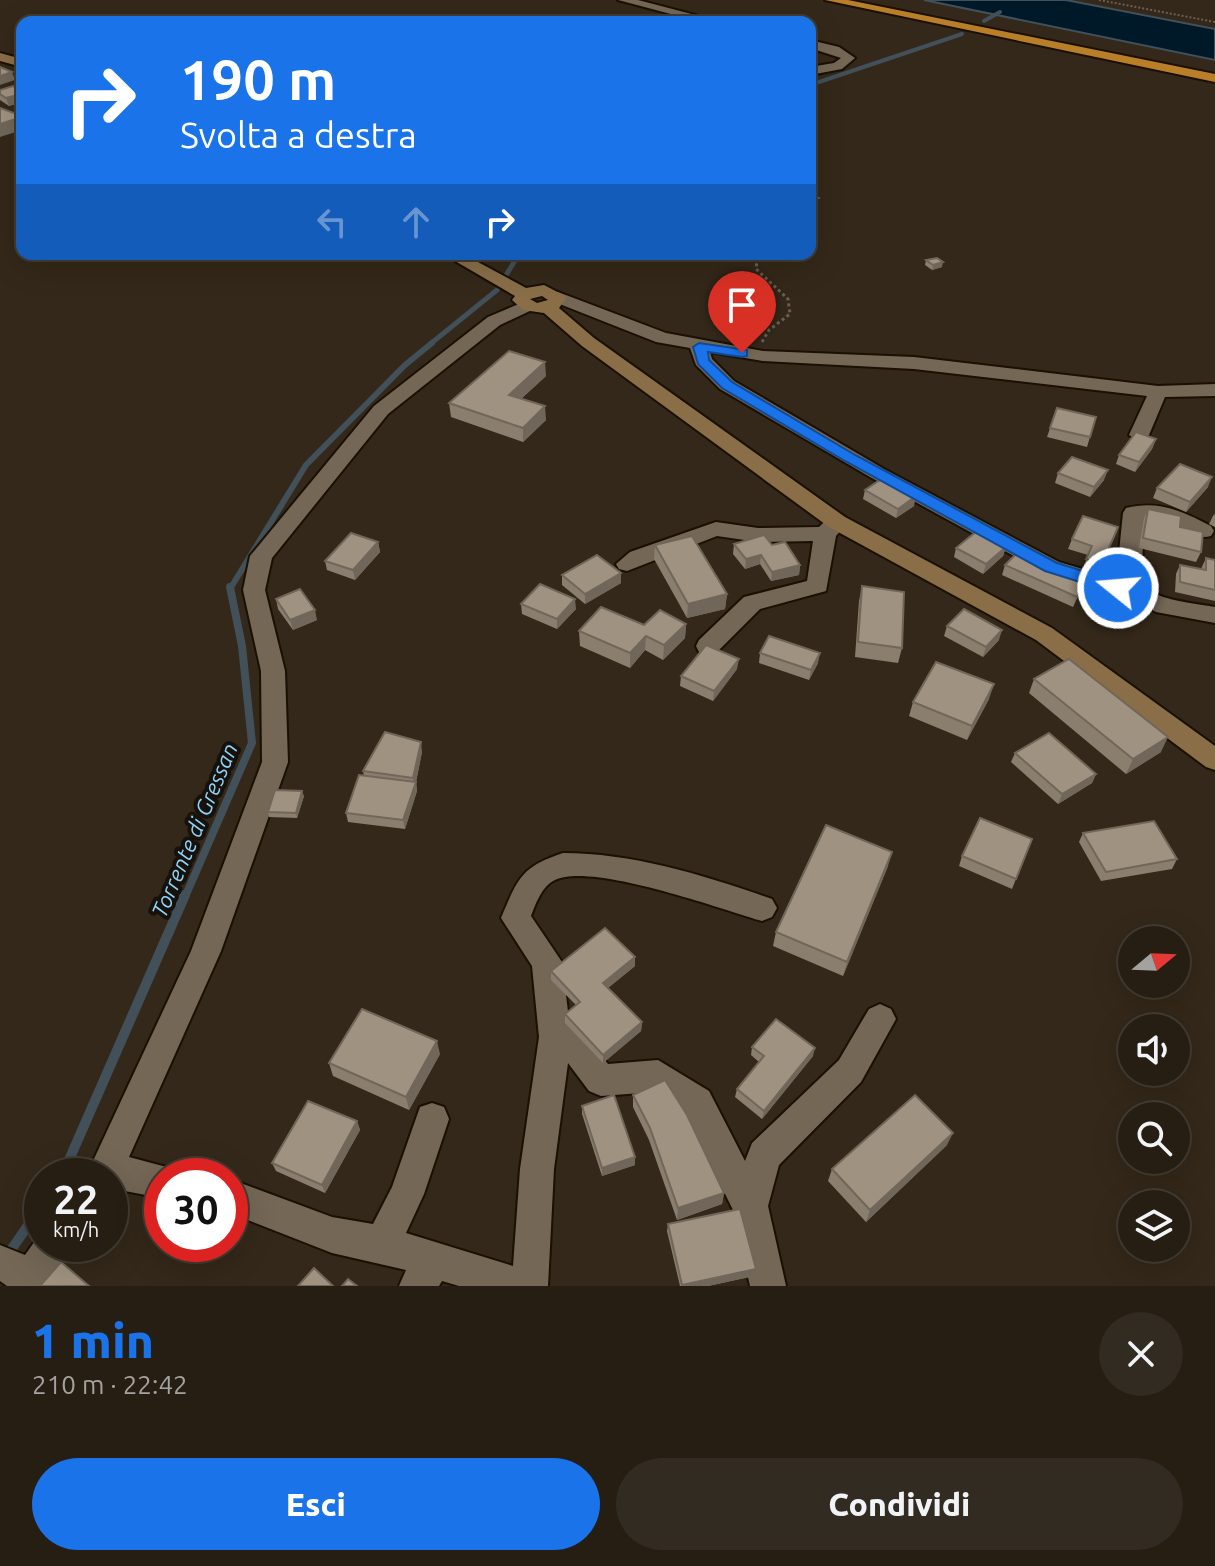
<!DOCTYPE html>
<html lang="it">
<head>
<meta charset="utf-8">
<style>
	body { margin:0; font-family:Ubuntu,sans-serif; background:#322b21; color:#f1f3f6; height:100vh; display:flex; flex-direction:column; font-size:30px; white-space:nowrap }
	* { box-sizing:border-box; margin:0 }
	p { font-size:26px; color:#a4a2a0 }
	.icon { flex:none; width:44px; height:44px; fill:none; stroke:currentColor; stroke-width:2; stroke-linecap:round; stroke-linejoin:round }
	.map { position:relative; height:1286px; overflow:hidden }
	.side { display:flex; flex-direction:column; background:#261e13; flex:1 }
	.side>* { flex:none }
	.guide { position:absolute; left:16px; top:16px; width:800px; height:244px; border-radius:16px; box-shadow:0 8px 32px #0002,0 0 0 2px #423c33; background:#1a73e8; color:#fff; overflow:hidden }
	.needle { width:52px; rotate:71deg }
	.tools { position:absolute; left:1118px; top:926px; display:grid; gap:16px }
	.tools a { display:grid; place-items:center; width:72px; height:72px; border-radius:50%; background:#261e13; box-shadow:0 8px 32px #0002,0 0 0 2px #423c33; font-size:40px }
	.speed { position:absolute; left:24px; top:1158px; display:flex; gap:16px; font-size:40px; font-weight:700; text-align:center }
	.speed>* { display:grid; place-content:center; width:104px; height:104px; border-radius:50%; background:#261e13; box-shadow:0 8px 32px #0002,0 0 0 2px #423c33; line-height:1 }
	.speed small { font-size:20px; font-weight:400 }
	.speed .limit { border:12px solid #d22; background:#fff; color:#111 }
	.pin { position:absolute; display:grid; place-items:center; width:68px; height:68px; color:#fff; margin:-82px -34px; border-radius:50% 50% 50% 0; rotate:-45deg; box-shadow:0 0 8px #0007 }
	.pin .icon { rotate:45deg }
	.me { position:absolute; width:88px; margin:-44px; rotate:287deg; stroke-linejoin:round; filter:drop-shadow(0 0 6px #0008) }
	.turn { display:flex; align-items:center; gap:28px; height:168px; padding:0 32px; font-size:36px }
	.turn .icon { width:104px; height:104px; stroke-width:2.5 }
	.turn b { display:block; font-size:56px; line-height:68px }
	.lanes { display:flex; align-items:center; height:76px; padding:0 32px; background:#0003; justify-content:center; gap:40px; direction:ltr }
	.lanes .off { opacity:.35 }
	.round { display:grid; place-items:center; flex:none; width:84px; height:84px; border-radius:42px; background:#322b21 }
	.summary { display:flex; align-items:center; justify-content:space-between; height:136px; padding:0 32px }
	h1 { font-size:48px; font-weight:800; line-height:60px; color:#1a73e8 }
	.button { display:flex; gap:16px; margin-top:auto; padding:16px 32px }
	.button a { flex:1; height:92px; border-radius:48px; background:#1a73e8; color:#fff; font-size:32px; font-weight:800; line-height:92px; text-align:center }
	.button a+a { background:#322b21; color:#f1f3f6 }
	.map>svg:first-child { display:block }
</style>
</head>
<body>
<div class="map">
<svg width="1215" height="1286" viewBox="0 0 1215 1286">
	<rect width="100%" height="100%" fill="#332819"/>
	<path fill="#001929" stroke="#415059" stroke-width="2" d="M924,0h142l149,29v31z"/>
	<g fill="none" stroke-linecap="round" stroke-linejoin="round">
		<g stroke="#415059" stroke-width="4">
			<path d="M984,21l16,-9"/>
			<path d="M810,85l152,-51"/>
		</g>
		<path stroke="#415059" stroke-width="5" d="M429,345l68,-55 22,-36"/>
		<path stroke="#415059" stroke-width="6" d="M230,589l76,-124 99,-100 27,-22"/>
		<path stroke="#415059" stroke-width="8" d="M185,897l67,-154 -10,-97 -12,-59"/>
		<g stroke="#415059" stroke-width="10">
			<path d="M62,1176l123,-281"/>
			<path d="M0,1266l42,-61"/>
		</g>
		<defs>
			<g id="minor">
				<path d="M618,0h20l84,22h-21z"/>
				<path d="M810,40l29,7 16,11 -13,11 -32,6v-8l24,-4 7,-5 -31,-10z"/>
				<path d="M558,292l108,41 97,18 151,6 244,29 57,-2v12l-50,1 -16,38 -10,6 -10,-6 18,-39 -233,-27 -151,-8 -53,-9 2,7 22,22 150,88 175,93 61,18 -2,-18 5,-49 3,-5c33,-8 56,3 85,18l3,5 -3,5c-22,6 -43,-19 -66,-19 -5,79 -12,77 70,90v16l-59,-11 -24,-12 -89,-28 -173,-95 -150,-88 -24,-24 -6,-17 -34,-6 -104,-41 -3,-4 3,-4z"/>
				<path d="M526,301l6,1 3,4 -3,4 -32,15 -112,89 -116,144 -7,32 20,81 3,91 -67,189 -92,206 45,12 3,7h-15v22l-48,-9 -4,1v-14h-24l105,-225 71,-189 -1,-91 -18,-81 7,-34 124,-150 114,-89z"/>
				<path d="M837,515l8,2 3,5 -12,14 -10,55 -66,18 -43,43 -9,3 -9,-3 -3,-6 3,-6 45,-43 63,-16 6,-40 -55,1 -41,-6 -90,35 -8,-2 -3,-5 14,-12 86,-30 42,6 61,-1 10,-10z"/>
				<path d="M563,853c70,0 144,23 209,46l5,9 -5,9 -10,4c-41,-12 -171,-59 -207,-41 -13,6 -19,23 -24,36l31,46 8,66 16,8 22,28 50,-4 51,31 36,70 7,-18 87,-83 30,-51 11,-5 11,5 5,10 -35,63 -82,83 -11,41 18,80h-36l-17,-76 -48,-97 -31,-21 -53,4 -12,-5 -21,-28 -14,106 -6,117h-89l-17,-5 -3,5h-40l7,-16 -74,-17 -102,-40v-34l102,38 41,7 19,-37 28,-80 12,-4 12,4 5,12 -25,75 -18,39 107,33 7,-97 19,-132 -7,-71 -31,-48c17,-40 20,-51 62,-65z"/>
				<path d="M42,1231v13h30l-25,42h-40l-7,-5v-36l25,10z"/>
			</g>
			<g id="secondary">
				<path d="M0,53l22,6v8l-22,-6z"/>
				<path d="M443,254h20l63,34 18,-3 23,12 -8,11 35,30 251,179 207,111 163,118v24l-9,-3 -170,-127 -207,-113 -247,-181 -38,-33 -21,-3 -11,-10 3,-4zM542,296l6,4 -11,3 -7,-4z"/>
			</g>
			<path id="motorway" d="M825,0h23l367,74v8z"/>
		</defs>
		<use href="#minor" stroke="#1a1003" stroke-width="4"/>
		<use href="#secondary" stroke="#1a1003" stroke-width="4"/>
		<use href="#motorway" stroke="#1a1003" stroke-width="4"/>
		<path stroke="#6a6053" stroke-width="2" stroke-dasharray="2 2" stroke-linecap="butt" d="M1099,0l116,22"/>
		<path stroke="#6a6053" stroke-width="3" stroke-dasharray="3 3" stroke-linecap="butt" d="M762,342l7,-12 21,-16 -2,-15 -32,-30 1,-9 11,-6"/>
		<use href="#minor" fill="#746756" fill-rule="evenodd"/>
		<use href="#secondary" fill="#896e48" fill-rule="evenodd"/>
		<use href="#motorway" fill="#b97f28" fill-rule="evenodd"/>
	</g>
	<g fill="#8a7e6e">
		<path d="M0,90l22,3v9l-13,4 -9,-6z"/>
		<path d="M926,260l16,7 -10,3 -7,-5z"/>
		<path d="M546,376l-25,23 25,21 -23,22 -72,-25 -2,-14z"/>
		<path d="M1057,408l39,9 -9,30 -40,-10z"/>
		<path d="M1156,439l-4,10 -17,23 -19,-8 3,-9z"/>
		<path d="M1058,473l46,7 -14,17 -35,-14z"/>
		<path d="M1208,487l-22,25 -33,-14 4,-10z"/>
		<path d="M865,490l49,16 -18,12 -33,-19z"/>
		<path d="M1148,509l32,18 21,25 -5,10 -57,-14 5,-30z"/>
		<path d="M1214,514l1,1v12l-6,-3z"/>
		<path d="M1072,539l44,11 -10,26 -23,-8 5,-13 -20,-6z"/>
		<path d="M378,542l2,10 -25,28 -28,-10 -2,-9z"/>
		<path d="M734,544l38,1 28,20 -1,10 -28,6 -11,-17 -15,5 -12,-15z"/>
		<path d="M655,545l72,49 -2,15 -38,9 -33,-59z"/>
		<path d="M1006,547l-3,9 -20,18 -29,-17 2,-9z"/>
		<path d="M1206,558l9,2v41l-40,-9 1,-18 4,-9 21,4z"/>
		<path d="M1005,565l82,12 -14,30 -71,-32z"/>
		<path d="M562,575l59,8 -36,21 -23,-19z"/>
		<path d="M862,586l40,62 -4,15 -43,-6 4,-56z"/>
		<path d="M276,599l41,21 -24,10 -15,-21z"/>
		<path d="M521,604l55,5 -19,20 -35,-15z"/>
		<path d="M686,624l-1,14 -22,22 -18,-10 -15,18 -50,-22 -1,-15 65,-6z"/>
		<path d="M947,626l52,14 -16,17 -39,-21z"/>
		<path d="M760,653l58,10 -9,17 -50,-17z"/>
		<path d="M737,669l-24,32 -33,-15 1,-10z"/>
		<path d="M1034,679l127,73 -35,22 -97,-81z"/>
		<path d="M989,699l-22,41 -58,-24 4,-14z"/>
		<path d="M422,752l-6,30 1,9 -12,38 -57,-7 -2,-9 18,-37 -1,-5z"/>
		<path d="M1015,753l81,21 -4,9 -34,21 -47,-42z"/>
		<path d="M304,796l-7,22 -28,-1 -1,-5z"/>
		<path d="M1083,833l94,26 -5,10 -71,12 -22,-39z"/>
		<path d="M1032,839l-20,50 -53,-23 3,-10z"/>
		<path d="M888,866l-45,110 -70,-30 3,-14z"/>
		<path d="M635,957v9l-27,22 34,34 -1,9 -38,32 -38,-40v-9l11,-9 -25,-25v-9z"/>
		<path d="M752,1047l61,9 -51,63 -27,-22 2,-8 22,-27 -8,-7z"/>
		<path d="M440,1054l-31,56 -76,-34 -4,-13z"/>
		<path d="M633,1095l91,98 -2,11 -45,16 -28,-80 -16,-33z"/>
		<path d="M582,1106l53,59 -33,11 -20,-62z"/>
		<path d="M357,1121l3,9 -35,63 -49,-22 -4,-8z"/>
		<path d="M947,1145l-81,77 -38,-41 4,-12z"/>
		<path d="M668,1224l86,52 -46,10h-28l-13,-55z"/>
	</g>
	<g fill="#70665a">
		<path d="M12,72l3,8 -15,5v-9z"/>
		<path d="M22,94v8l-13,4 -3,-8z"/>
		<path d="M22,117v13l-22,7v-13z"/>
		<path d="M818,198l-1,4 -7,3v-4z"/>
		<path d="M943,262l-1,5 -10,3 1,-5z"/>
		<path d="M545,362l1,14 -36,33 -1,-14z"/>
		<path d="M545,406l1,14 -23,22v-14z"/>
		<path d="M1156,439l-4,10 -17,23 4,-10z"/>
		<path d="M1108,470l-4,10 -14,17 4,-10z"/>
		<path d="M1212,477l-4,10 -22,25 4,-10z"/>
		<path d="M916,496l-2,10 -18,12 2,-9z"/>
		<path d="M378,542l2,10 -25,28 -2,-10z"/>
		<path d="M1006,547l-3,9 -20,18 3,-10z"/>
		<path d="M761,555l-1,9 -15,5 1,-10z"/>
		<path d="M800,565l-1,10 -28,6 1,-9z"/>
		<path d="M621,573v10l-36,21v-10z"/>
		<path d="M727,594l-2,15 -38,9 1,-14z"/>
		<path d="M575,599l1,10 -19,20v-10z"/>
		<path d="M315,610l2,10 -24,10 -3,-10z"/>
		<path d="M686,624l-1,14 -22,22 1,-15z"/>
		<path d="M1002,630l-3,10 -16,17 3,-10z"/>
		<path d="M646,636l-1,14 -15,18v-15z"/>
		<path d="M820,653l-2,10 -9,17 2,-10z"/>
		<path d="M739,659l-2,10 -24,32 1,-10z"/>
		<path d="M994,684l-5,15 -22,41 5,-14z"/>
		<path d="M1168,737l-7,15 -35,22 7,-15z"/>
		<path d="M421,742l1,10 -6,30 1,9 -12,38 -2,-9 11,-34 -1,-8z"/>
		<path d="M1096,774l-4,9 -34,21 4,-10z"/>
		<path d="M302,791l2,5 -7,22 -1,-5z"/>
		<path d="M892,852l-4,14 -45,110 4,-14z"/>
		<path d="M635,957v9l-32,26v-9z"/>
		<path d="M642,1022l-1,9 -38,32v-8z"/>
		<path d="M437,1041l3,13 -31,56 -3,-13z"/>
		<path d="M815,1048l-2,8 -51,63 2,-8z"/>
		<path d="M357,1121l3,9 -35,63 -3,-8z"/>
		<path d="M953,1133l-6,12 -81,77 4,-12z"/>
		<path d="M635,1157v8l-33,11v-8z"/>
		<path d="M724,1193l-2,11 -45,16 1,-12z"/>
		<path d="M756,1269l-2,7 -46,10h-26z"/>
	</g>
	<g fill="#a09280" stroke="#70665a" stroke-width="2">
		<path d="M0,67l12,5 -12,4z"/>
		<path d="M13,86l9,8 -16,4 -6,-4v-4z"/>
		<path d="M0,108l22,8v1l-22,7z"/>
		<path d="M810,195l8,3 -8,3z"/>
		<path d="M937,258l6,4 -10,3 -7,-5z"/>
		<path d="M509,351l36,11 -36,33 36,11 -22,22 -74,-25z"/>
		<path d="M1057,408l39,9 -6,20 -40,-9z"/>
		<path d="M1136,432l20,7 -17,23 -20,-7z"/>
		<path d="M1072,457l36,13 -14,17 -36,-14z"/>
		<path d="M1180,464l32,13 -22,25 -33,-14z"/>
		<path d="M883,478l33,18 -18,13 -33,-19z"/>
		<path d="M1148,509l33,7 -1,11 23,5 -2,20 -58,-14z"/>
		<path d="M1083,516l35,11 -9,21 7,2 -6,16 -24,-7 6,-13 -20,-7z"/>
		<path d="M977,531l29,16 -20,17 -30,-16z"/>
		<path d="M351,533l27,9 -25,28 -28,-9z"/>
		<path d="M764,535l8,10 13,-3 15,23 -28,7 -11,-17 -15,4 -12,-15z"/>
		<path d="M692,536l35,58 -39,10 -33,-59z"/>
		<path d="M1019,551l68,26 -10,20 -72,-32z"/>
		<path d="M597,555l24,18 -36,21 -23,-19z"/>
		<path d="M1206,558l9,2v30l-35,-8v-17l26,5z"/>
		<path d="M540,584l35,15 -18,20 -36,-15z"/>
		<path d="M862,586l42,6 -2,56 -44,-6z"/>
		<path d="M300,589l15,21 -25,10 -14,-21z"/>
		<path d="M601,607l43,18 16,-15 26,14 -22,21 -18,-9 -16,17 -51,-22z"/>
		<path d="M964,609l38,21 -16,17 -39,-21z"/>
		<path d="M769,636l51,17 -9,17 -51,-17z"/>
		<path d="M706,645l33,14 -25,32 -33,-15z"/>
		<path d="M1069,659l99,78 -35,22 -99,-80z"/>
		<path d="M936,662l58,22 -22,42 -59,-24z"/>
		<path d="M385,732l36,10 -8,36 -50,-7z"/>
		<path d="M1049,733l47,41 -34,20 -47,-41z"/>
		<path d="M359,775l57,7 -13,38 -57,-7z"/>
		<path d="M275,790l27,1 -6,22 -28,-1z"/>
		<path d="M980,818l52,21 -16,40 -54,-23z"/>
		<path d="M1154,821l23,38 -71,13 -23,-39z"/>
		<path d="M826,825l66,27 -45,110 -71,-30z"/>
		<path d="M605,928l30,29 -32,26 39,39 -39,33 -38,-41 15,-12 -29,-31z"/>
		<path d="M362,1009l75,32 -31,56 -77,-34z"/>
		<path d="M776,1019l39,29 -51,63 -27,-22 27,-33 -12,-9z"/>
		<path d="M665,1080l22,35 37,78 -46,15 -28,-80 -17,-33z"/>
		<path d="M614,1095l21,62 -33,11 -20,-62z"/>
		<path d="M915,1095l38,38 -83,77 -38,-41z"/>
		<path d="M308,1101l49,20 -35,64 -50,-22z"/>
		<path d="M740,1209l16,60 -74,16 -14,-61z"/>
		<path d="M61,1262l28,24h-49z"/>
		<path d="M314,1268l19,18h-35z"/>
		<path d="M348,1279l9,7h-15z"/>
	</g>
	<path fill="#1a73e8" stroke="#114b97" stroke-width="2" d="M699,343l48,7v6l-5,1 -34,-5 1,8 23,22 123,73 202,108 68,21 2,4 -9,6 -73,-23 -200,-110 -123,-73 -24,-24 -5,-17z"/>
	<g text-anchor="middle" dominant-baseline="central" stroke-width="8" stroke-linejoin="round" paint-order="stroke">
		<g font-size="22" font-style="italic" fill="#8fd3fa" stroke="#16110b">
			<text transform="translate(194 830) rotate(-67)">Torrente di Gressan</text>
		</g>
	</g>
</svg>
<div class="tools">
<a><svg class="needle" viewBox="-14 -14 28 28"><path d="M0-13l5 13h-10z" fill="#e53935"/><path d="M0 13l5-13h-10z" fill="#a4a2a0"/></svg></a>
<a><svg class="icon" aria-label="sound" viewBox="0 0 24 24"><path d="M4 9h4l5-4v14l-5-4H4zM17 9q2 3 0 6"/></svg></a>
<a><svg class="icon" aria-label="search" viewBox="0 0 24 24"><circle cx="10" cy="10" r="6"/><path d="M15 15l6 6"/></svg></a>
<a><svg class="icon" aria-label="layers" viewBox="0 0 24 24"><path d="M12 4l9 5-9 5-9-5zM3 14l9 5 9-5"/></svg></a>
</div>
<div class="speed"><div>22<small>km/h</small></div><div class="limit">30</div></div>
<div class="pin" style="left:742px;top:353px;background:#d93025"><svg class="icon" aria-label="arrive" viewBox="0 0 24 24"><path d="M6 21V4h12l-3 4 3 4H6"/></svg></div>
<svg class="me" style="left:1118px;top:588px" viewBox="-20 -20 40 40"><circle r="17" fill="#1a73e8" stroke="#fff" stroke-width="3"/><path d="M0-11L8 9 0 5-8 9z" fill="#fff"/></svg>
<div class="guide">
<div class="turn"><svg class="icon" aria-label="right" viewBox="0 0 24 24"><path d="M7 20v-9h11M14 6l5 5-5 5"/></svg><div><b>190 m</b>Svolta a destra</div></div>
<div class="lanes"><svg class="icon off" aria-label="left" viewBox="0 0 24 24"><path d="M17 20v-9H6M10 6l-5 5 5 5"/></svg><svg class="icon off" aria-label="ahead" viewBox="0 0 24 24"><path d="M12 20V5M6 11l6-6 6 6"/></svg><svg class="icon" aria-label="right" viewBox="0 0 24 24"><path d="M7 20v-9h11M14 6l5 5-5 5"/></svg></div>
</div>
</div>
<section class="side">
<div class="summary"><div><h1>1 min</h1><p>210 m · 22:42</p></div><a class="round"><svg class="icon" aria-label="close" viewBox="0 0 24 24"><path d="M6 6l12 12M18 6L6 18"/></svg></a></div>
<div class="button"><a>Esci</a><a>Condividi</a></div>
</section>
</body>
</html>
